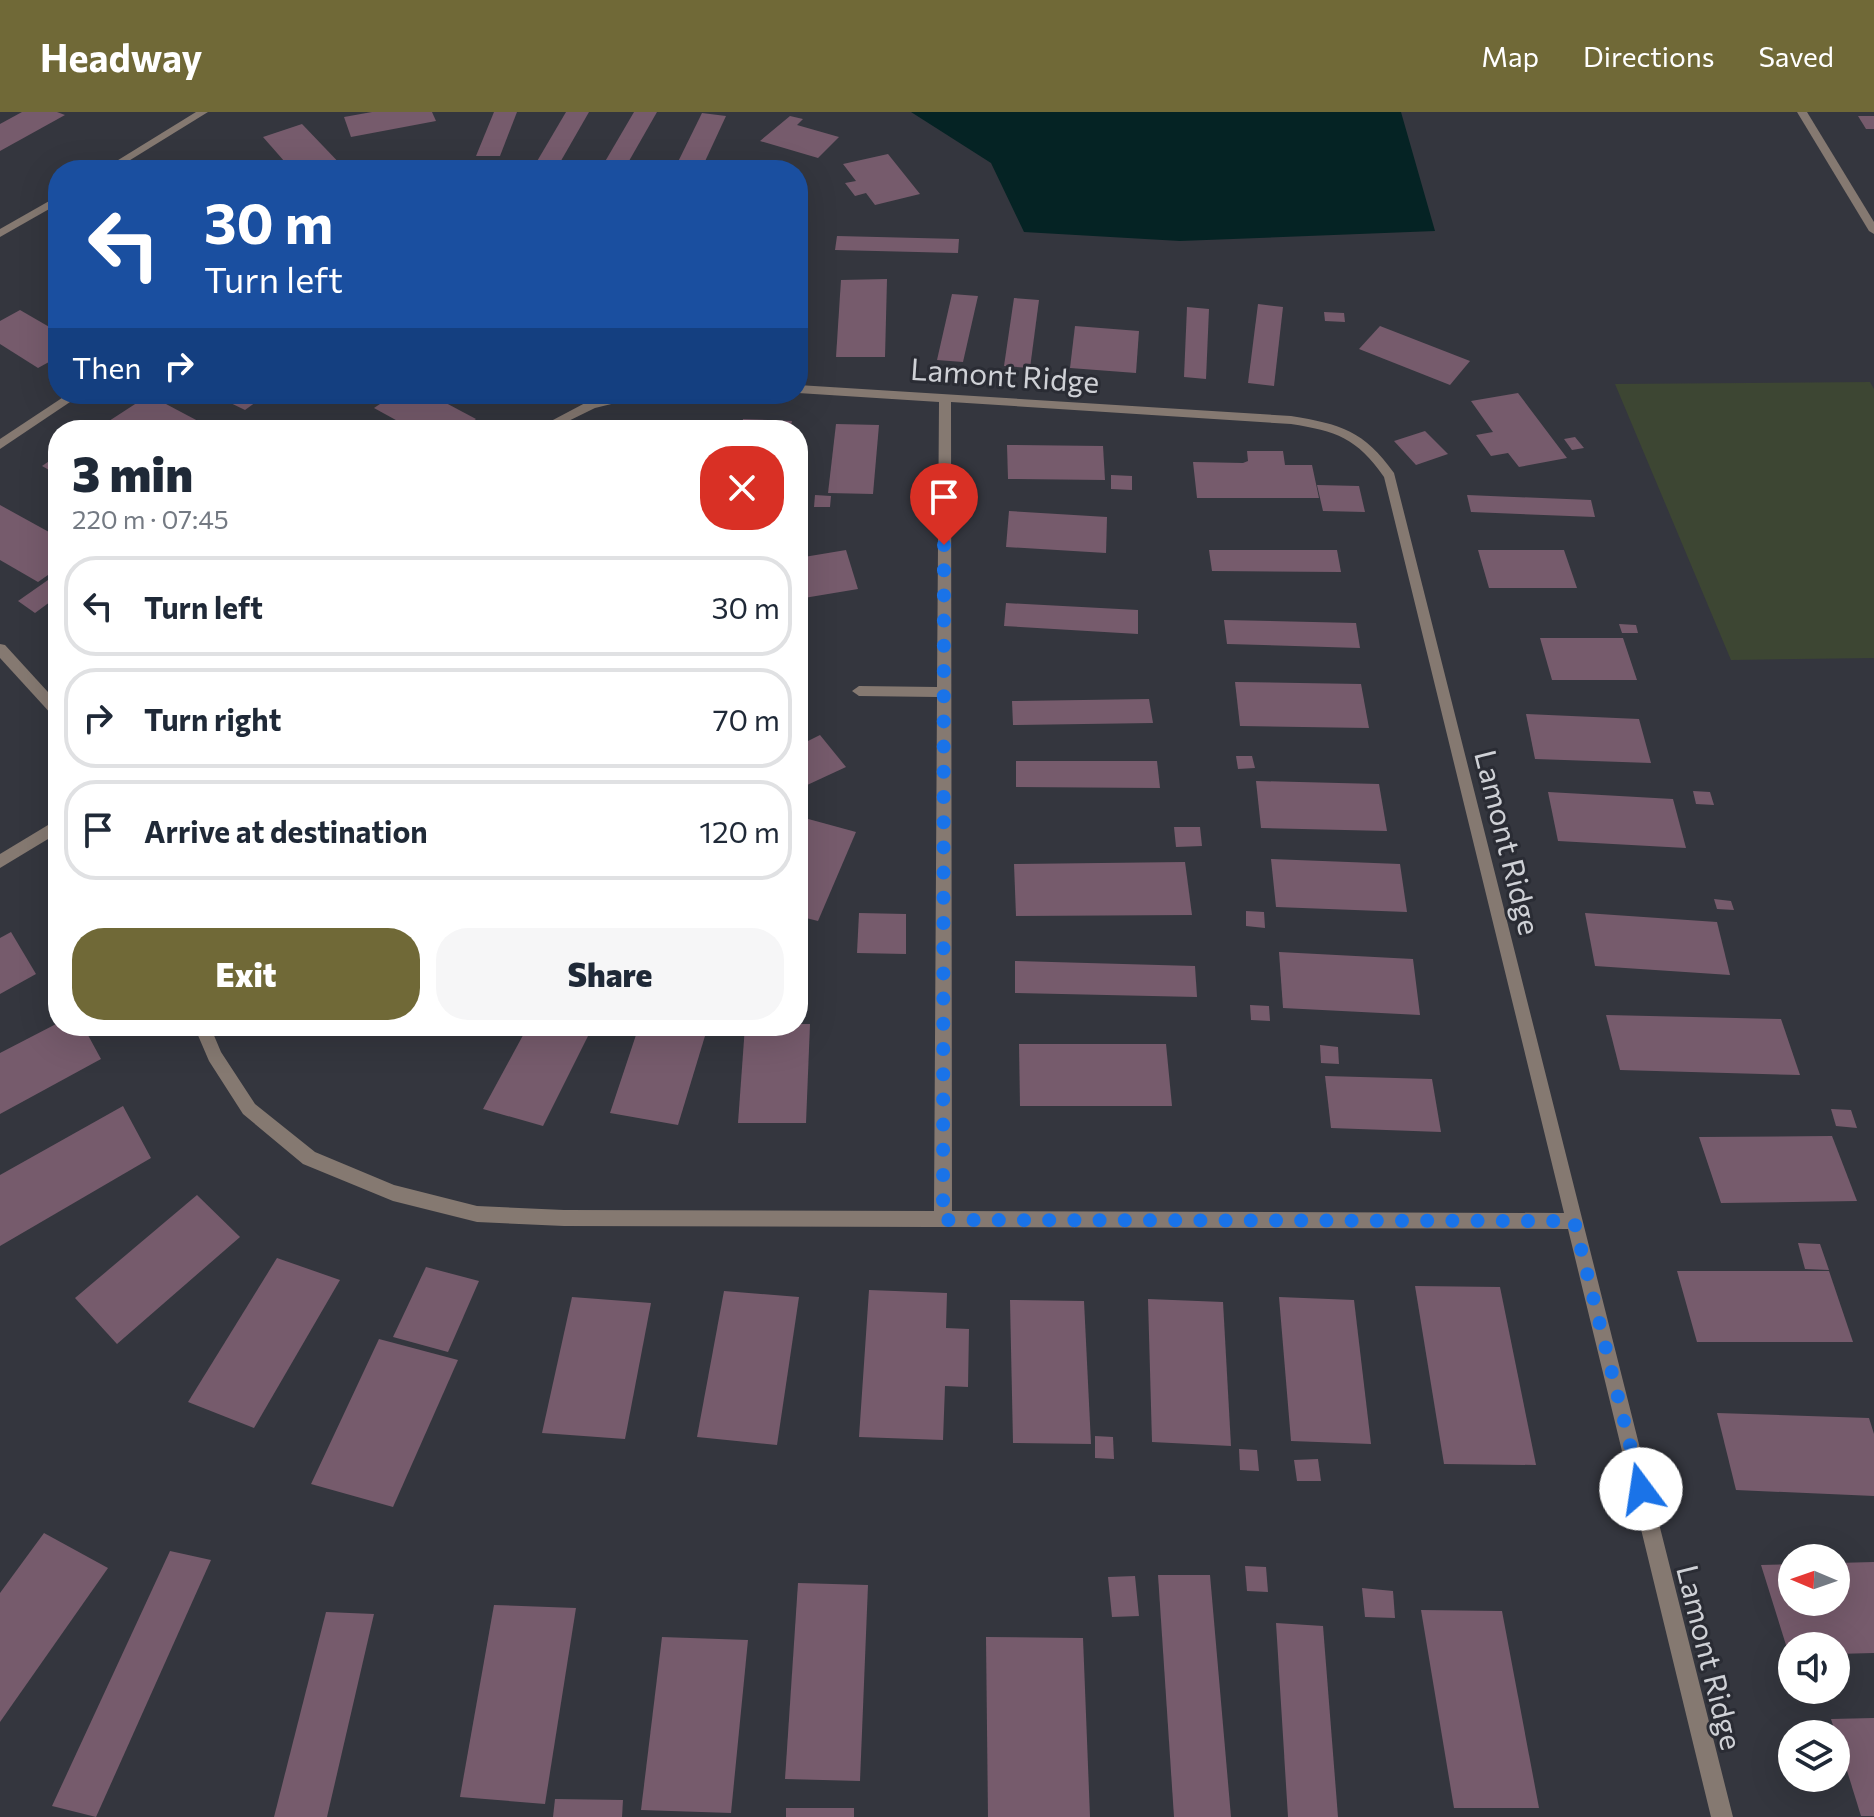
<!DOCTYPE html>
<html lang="en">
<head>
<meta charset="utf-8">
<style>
	body { margin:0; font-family:Commissioner,sans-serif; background:#f6f6f7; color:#1f2937; height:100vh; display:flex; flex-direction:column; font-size:30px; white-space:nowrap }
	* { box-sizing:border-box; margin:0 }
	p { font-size:26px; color:#747a83 }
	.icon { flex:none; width:44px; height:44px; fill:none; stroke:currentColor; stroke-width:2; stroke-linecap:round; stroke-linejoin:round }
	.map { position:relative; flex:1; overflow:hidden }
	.side { position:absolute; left:48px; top:308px; width:760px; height:616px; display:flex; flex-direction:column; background:#fff; border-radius:32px; box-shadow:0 8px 32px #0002 }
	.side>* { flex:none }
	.top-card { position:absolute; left:48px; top:48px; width:760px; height:244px; border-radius:32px; box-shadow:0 8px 32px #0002; background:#1a4fa0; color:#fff; overflow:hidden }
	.needle { width:52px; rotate:272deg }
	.tools { position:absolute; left:1778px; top:1432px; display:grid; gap:16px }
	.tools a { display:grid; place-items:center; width:72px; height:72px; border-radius:50%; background:#fff; box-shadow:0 8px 32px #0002; font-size:40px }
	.pin { position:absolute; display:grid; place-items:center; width:68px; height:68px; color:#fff; margin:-82px -34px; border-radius:50% 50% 50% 0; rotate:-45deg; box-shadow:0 0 8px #0007 }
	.pin .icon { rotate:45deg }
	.me { position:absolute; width:88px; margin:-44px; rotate:346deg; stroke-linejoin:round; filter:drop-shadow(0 0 6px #0008) }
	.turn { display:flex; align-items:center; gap:28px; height:168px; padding:0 24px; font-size:36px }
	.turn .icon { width:104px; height:104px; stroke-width:2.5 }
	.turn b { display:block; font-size:56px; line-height:68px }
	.then { display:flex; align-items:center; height:76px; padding:0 24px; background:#0003; gap:16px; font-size:30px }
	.round { display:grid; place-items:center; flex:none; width:84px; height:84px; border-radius:32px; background:#f6f6f7 }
	.headline { display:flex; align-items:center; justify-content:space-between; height:136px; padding:0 24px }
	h1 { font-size:48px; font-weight:800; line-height:60px }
	.button { display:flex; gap:16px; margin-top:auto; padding:16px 24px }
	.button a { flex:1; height:92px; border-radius:32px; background:#706937; color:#fff; font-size:32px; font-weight:800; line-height:92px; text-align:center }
	.button a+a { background:#f6f6f7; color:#1f2937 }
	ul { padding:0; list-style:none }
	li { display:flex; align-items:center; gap:24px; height:100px; margin:0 16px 12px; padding:0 8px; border:4px solid #e0e1e3; border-radius:32px }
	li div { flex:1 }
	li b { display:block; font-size:30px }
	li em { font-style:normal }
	header { display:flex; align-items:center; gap:48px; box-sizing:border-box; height:112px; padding:0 40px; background:#706937; color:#fff }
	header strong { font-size:38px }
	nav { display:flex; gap:44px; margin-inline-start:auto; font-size:28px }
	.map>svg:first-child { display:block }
</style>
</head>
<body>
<header>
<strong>Headway</strong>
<nav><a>Map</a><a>Directions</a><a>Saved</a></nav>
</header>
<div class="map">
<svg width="1874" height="1705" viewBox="0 0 1874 1705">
	<rect width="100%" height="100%" fill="#34363e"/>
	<path fill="#3d4633" d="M1870,270l4,7v269l-143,2 -116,-276z"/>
	<path fill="#052324" d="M911,0h490l34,119 -255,10 -156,-9 -33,-69z"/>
	<g fill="#765b6c">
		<path d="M22,0h35l8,3 -65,36v-27z"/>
		<path d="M372,0h60l4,9 -85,16 -7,-20z"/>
		<path d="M494,0h23l-17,44h-24z"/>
		<path d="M566,0h23l-31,54 -22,-3z"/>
		<path d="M634,0h23l-32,56 -22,-3z"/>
		<path d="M702,1l24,3 -25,54h-27z"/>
		<path d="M790,4l13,3 -6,6 42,12 -21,21 -58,-17z"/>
		<path d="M1858,4h16v13h-8z"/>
		<path d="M302,12l44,46h-54l-29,-33z"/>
		<path d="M888,42l32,40 -45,11 -9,-12 -11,3 -10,-13 11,-2 -13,-17z"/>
		<path d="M837,124l122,3 -1,14 -123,-3z"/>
		<path d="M887,167l-2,78h-49l5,-77z"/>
		<path d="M952,182l26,2 -15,66 -26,-2z"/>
		<path d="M1014,186l25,2 -9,68 -26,-2z"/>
		<path d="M1258,192l25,3 -9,79 -26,-3z"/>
		<path d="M1187,195l22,2 -3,70 -22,-2z"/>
		<path d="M20,198l38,22v25l-20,11 -38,-24v-23z"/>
		<path d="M1324,200l20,1 1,9 -20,-1z"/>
		<path d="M1075,214l64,5 -3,42 -66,-5z"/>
		<path d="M1380,214l90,35 -20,24 -91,-36z"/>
		<path d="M1518,281l49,65 -48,9 -11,-14 -17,3 -15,-21 17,-3 -22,-31z"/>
		<path d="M212,282h55l-22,16z"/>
		<path d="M395,282h34l47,25 -15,11h-47l-40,-22z"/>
		<path d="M149,283l66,35h-89l-17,-9z"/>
		<path d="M743,307l49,2 -2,9h-49z"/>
		<path d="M836,312l43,1 -6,69 -45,-1z"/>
		<path d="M1425,319l23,23 -32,11 -22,-24z"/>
		<path d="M1575,325l9,11 -12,2 -8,-11z"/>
		<path d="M1007,333l96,1 2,34 -97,-1z"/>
		<path d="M1247,339h36l2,14h27l7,33h-122l-4,-36 50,1 5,-2z"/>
		<path d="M58,343v20l-16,-9z"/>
		<path d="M1111,363l21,1v14l-21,-1z"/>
		<path d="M1317,373l42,1 6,26 -42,-1z"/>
		<path d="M815,383l16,1 -1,11h-16z"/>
		<path d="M1467,383l124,5 4,17 -124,-5z"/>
		<path d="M0,393l58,32v31l-20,14 -38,-22z"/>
		<path d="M1009,399l98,6 -1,36 -100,-6z"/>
		<path d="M846,438l12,39 -60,10v-41z"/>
		<path d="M1209,438h128l4,22 -129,-1z"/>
		<path d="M1478,438h86l13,38h-88z"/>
		<path d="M58,461v23l-23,17 -17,-12z"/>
		<path d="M1006,491l132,7v24l-134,-8z"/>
		<path d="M1224,508l132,3 4,25 -133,-4z"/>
		<path d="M1619,512l17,1 2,8h-16z"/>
		<path d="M1540,526h83l14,42h-85z"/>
		<path d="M1235,570l126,2 8,44 -129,-2z"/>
		<path d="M1149,587l4,24 -140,2 -1,-24z"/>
		<path d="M1526,602l113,5 12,44 -116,-4z"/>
		<path d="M820,623l26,32 -41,19 -7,-8v-32z"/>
		<path d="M1236,644h16l3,12 -17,1z"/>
		<path d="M1016,649h141l3,27 -144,-1z"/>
		<path d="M1256,669l123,3 8,47 -126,-3z"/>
		<path d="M1693,679l17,1 4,13 -18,-1z"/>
		<path d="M1548,680l125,7 13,49 -128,-7z"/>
		<path d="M801,705l55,15 -38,89 -20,-5v-93z"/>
		<path d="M1174,715h26l2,19 -26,1z"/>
		<path d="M1271,747l129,5 7,48 -131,-5z"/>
		<path d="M1185,750l7,53 -176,1 -2,-52z"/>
		<path d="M1714,787l17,2 3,9 -17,-1z"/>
		<path d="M1246,799l18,1 1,16 -19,-2z"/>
		<path d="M859,801l47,1v40l-49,-1z"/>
		<path d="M1585,801l132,9 13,53 -135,-9z"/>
		<path d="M11,820l25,42 -36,20v-56z"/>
		<path d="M1279,840l134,7 7,56 -137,-7z"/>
		<path d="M1015,849l180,5 2,31 -182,-4z"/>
		<path d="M1250,893l19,1 1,15 -19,-1z"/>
		<path d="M1606,903l175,4 19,56 -180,-5z"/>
		<path d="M58,911v3h25l18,33 -101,55v-61z"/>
		<path d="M798,912h12l-4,99h-68l7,-97z"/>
		<path d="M528,914h65l-50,100 -60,-17z"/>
		<path d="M639,914h69l-30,99 -68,-12z"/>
		<path d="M1019,932h147l6,62h-152z"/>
		<path d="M1320,933l18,2 1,17 -18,-1z"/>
		<path d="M1325,964l107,3 9,53 -110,-4z"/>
		<path d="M123,994l28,52 -151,88v-71z"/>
		<path d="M1831,997l20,1 6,18 -21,-2z"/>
		<path d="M1832,1024l25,65 -136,2 -22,-66z"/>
		<path d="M197,1083l43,42 -123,107 -42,-46z"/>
		<path d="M1798,1131l22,1 9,26 -24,-1z"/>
		<path d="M277,1146l63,22 -86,148 -66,-26z"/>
		<path d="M426,1155l53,14 -31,71 -55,-15z"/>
		<path d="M1677,1159h152l24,71h-156z"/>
		<path d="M1415,1174l85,1 36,178 -92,-1z"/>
		<path d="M869,1178l78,3 -1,35 23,1 -1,58 -23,-1 -2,54 -84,-3z"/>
		<path d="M724,1179l75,6 -22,148 -80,-8z"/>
		<path d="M572,1185l79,6 -26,136 -83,-6z"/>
		<path d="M1279,1185l75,3 17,144 -80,-3z"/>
		<path d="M1148,1187l75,3 8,144 -79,-4z"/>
		<path d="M1010,1188l74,1 7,143 -78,-1z"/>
		<path d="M379,1227l79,21 -65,147 -82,-23z"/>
		<path d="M1717,1301l152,5 5,16v62l-138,-6z"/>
		<path d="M1095,1324l18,1 1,22 -19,-1z"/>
		<path d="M1239,1337l18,1 2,21 -19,-1z"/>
		<path d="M1318,1347l3,22h-24l-3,-21z"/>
		<path d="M44,1421l64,35 -108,154v-129z"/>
		<path d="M170,1439l41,9 -115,257 -44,-11z"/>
		<path d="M1874,1450v91l-38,1v-8h-44l-1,15 -30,-96 31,-1v38h44v-39z"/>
		<path d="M1245,1454l21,1 2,25 -21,-1z"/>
		<path d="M1158,1463h52l21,242h-57z"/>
		<path d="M1135,1464l4,40 -27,1 -4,-40z"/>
		<path d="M798,1471l70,2 -8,196 -75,-2z"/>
		<path d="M1362,1476l31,3 2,27 -30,-1z"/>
		<path d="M494,1493l82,3 -31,196 -85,-7z"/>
		<path d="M1421,1498l81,1 37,197h-85z"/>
		<path d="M326,1500l48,2 -47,203h-53z"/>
		<path d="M1276,1511l47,3 15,191h-50z"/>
		<path d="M662,1525l86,3 -17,173 -90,-3z"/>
		<path d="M986,1525l97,1 7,179h-102z"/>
		<path d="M1874,1606v98h-13l-30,-97z"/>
		<path d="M555,1687l68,1 -1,17h-69z"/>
		<rect x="786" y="1696" width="68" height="9"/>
	</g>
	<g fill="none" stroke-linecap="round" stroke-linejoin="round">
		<g fill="#857971" fill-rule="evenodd">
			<path d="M1797,0h10l67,110v12l-5,-3z"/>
			<path d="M798,273l493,31c50,8 73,15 103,57l339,1344h-22l-143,-588 -1004,-3 -87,-4 -84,-21 -90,-37 -60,-50 -34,-53 -15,-35h16l11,26 34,52 60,48 79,33 83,21 87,4 370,1 3,-514 -78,-1 -7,-5 7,-5 78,1 2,-285 -141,-9zM951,290l340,22c45,7 66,14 93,53l180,736 -612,-2z"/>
			<path d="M68,282h14l-82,55v-10z"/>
			<path d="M621,282h21l-2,3 -45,11 -45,22h-16l53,-28z"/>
			<path d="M0,532l5,1 53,58v14l-5,-1 -53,-58z"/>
			<path d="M58,707v14l-58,35v-14z"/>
		</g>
		<g fill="#857971" fill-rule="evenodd">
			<path d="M196,0h12l-94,58h-12z"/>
			<path d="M58,84v8l-58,33v-8z"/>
		</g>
	</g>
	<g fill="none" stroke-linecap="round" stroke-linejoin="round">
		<path stroke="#1a73e8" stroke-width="14" stroke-dasharray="0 25.2" d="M944,433l-1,675 631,1 67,268"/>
	</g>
	<g text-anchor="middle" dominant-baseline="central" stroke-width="6" stroke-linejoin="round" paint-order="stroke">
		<g font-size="30" fill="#cfd1d6" stroke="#2a2c34">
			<text transform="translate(1005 262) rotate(4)">Lamont Ridge</text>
			<text transform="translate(1509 730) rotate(76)">Lamont Ridge</text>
			<text transform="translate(1711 1545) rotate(76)">Lamont Ridge</text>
		</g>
	</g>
</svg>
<div class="tools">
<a><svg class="needle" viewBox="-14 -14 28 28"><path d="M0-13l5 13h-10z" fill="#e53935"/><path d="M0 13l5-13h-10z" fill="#747a83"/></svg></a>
<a><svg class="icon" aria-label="sound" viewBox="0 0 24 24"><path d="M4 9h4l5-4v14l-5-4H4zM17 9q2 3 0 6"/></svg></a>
<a><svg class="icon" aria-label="layers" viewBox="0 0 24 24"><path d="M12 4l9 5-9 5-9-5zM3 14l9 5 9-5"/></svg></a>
</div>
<div class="pin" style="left:944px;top:433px;background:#d93025"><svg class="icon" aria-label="arrive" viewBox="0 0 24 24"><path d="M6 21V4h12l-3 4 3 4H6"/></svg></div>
<svg class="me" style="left:1641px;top:1377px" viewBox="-20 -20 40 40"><circle r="19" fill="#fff"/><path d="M0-13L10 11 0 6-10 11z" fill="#1a73e8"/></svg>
<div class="top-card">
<div class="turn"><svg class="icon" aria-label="left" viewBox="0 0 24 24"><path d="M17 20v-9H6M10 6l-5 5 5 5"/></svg><div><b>30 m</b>Turn left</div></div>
<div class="then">Then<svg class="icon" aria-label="right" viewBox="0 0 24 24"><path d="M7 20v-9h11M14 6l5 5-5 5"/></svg></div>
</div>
<section class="side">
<div class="headline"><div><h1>3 min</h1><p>220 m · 07:45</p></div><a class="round" style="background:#d93025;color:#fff"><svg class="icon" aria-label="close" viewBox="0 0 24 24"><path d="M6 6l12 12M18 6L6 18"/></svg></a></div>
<ul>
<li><svg class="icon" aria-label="left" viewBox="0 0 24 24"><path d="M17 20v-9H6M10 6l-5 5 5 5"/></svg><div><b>Turn left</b></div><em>30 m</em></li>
<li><svg class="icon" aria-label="right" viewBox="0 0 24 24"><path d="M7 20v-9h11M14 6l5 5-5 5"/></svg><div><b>Turn right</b></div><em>70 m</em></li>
<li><svg class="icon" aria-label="arrive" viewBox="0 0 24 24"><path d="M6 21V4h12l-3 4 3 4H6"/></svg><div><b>Arrive at destination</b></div><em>120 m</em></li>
</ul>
<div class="button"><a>Exit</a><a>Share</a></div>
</section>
</div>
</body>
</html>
